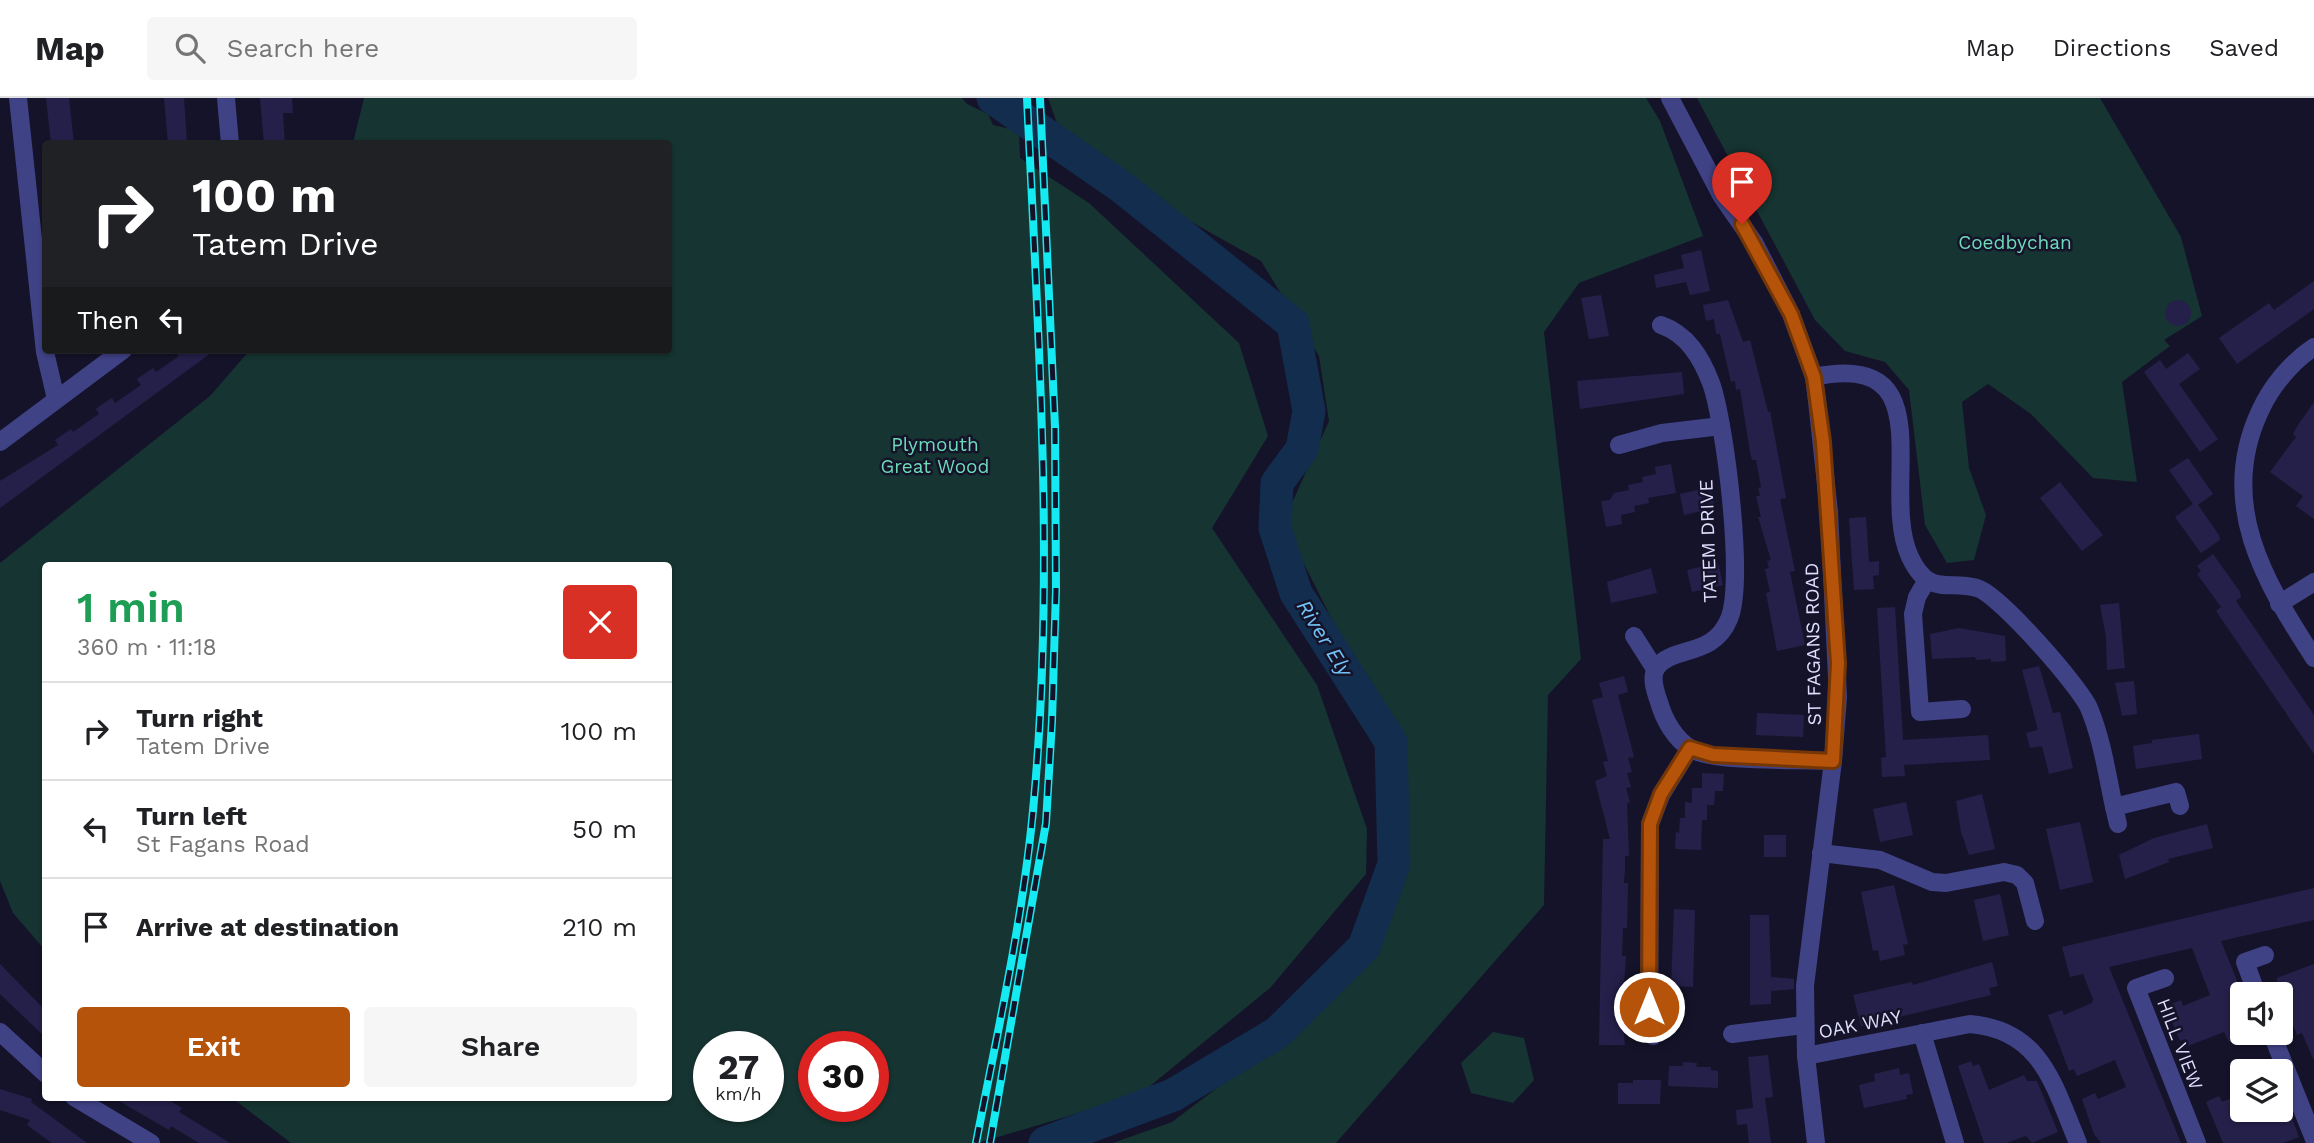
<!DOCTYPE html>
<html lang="en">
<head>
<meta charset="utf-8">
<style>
	body { margin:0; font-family:"Work Sans",sans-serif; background:#f6f6f6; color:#202124; height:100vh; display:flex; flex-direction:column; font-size:26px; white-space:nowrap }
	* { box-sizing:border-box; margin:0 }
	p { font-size:23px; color:#757577 }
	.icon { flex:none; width:38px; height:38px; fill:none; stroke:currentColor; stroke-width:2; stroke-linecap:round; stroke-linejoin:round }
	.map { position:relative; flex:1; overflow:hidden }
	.drawer { position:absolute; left:42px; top:464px; width:630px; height:539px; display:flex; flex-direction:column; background:#fff; border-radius:7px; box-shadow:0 2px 5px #0004 }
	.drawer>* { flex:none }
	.hud { position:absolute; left:42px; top:42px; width:630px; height:214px; border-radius:7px; box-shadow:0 2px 5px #0004; background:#202124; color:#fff; overflow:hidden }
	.controls { position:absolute; left:2230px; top:884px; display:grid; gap:14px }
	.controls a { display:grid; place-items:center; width:63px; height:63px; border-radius:7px; background:#fff; box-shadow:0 2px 5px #0004; font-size:35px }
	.speed { position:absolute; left:693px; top:933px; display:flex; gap:14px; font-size:35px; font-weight:700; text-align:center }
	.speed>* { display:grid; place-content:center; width:91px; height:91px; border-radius:50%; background:#fff; box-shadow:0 2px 5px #0004; line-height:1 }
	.speed small { font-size:18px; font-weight:400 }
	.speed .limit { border:10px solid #d22; background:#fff; color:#111 }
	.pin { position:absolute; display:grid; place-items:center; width:60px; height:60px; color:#fff; margin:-72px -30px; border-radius:50% 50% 50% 0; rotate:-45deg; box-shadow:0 0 7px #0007 }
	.pin .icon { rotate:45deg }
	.me { position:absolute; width:77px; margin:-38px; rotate:0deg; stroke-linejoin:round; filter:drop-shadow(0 0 5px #0008) }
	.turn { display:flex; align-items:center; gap:24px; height:147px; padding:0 35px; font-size:32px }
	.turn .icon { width:91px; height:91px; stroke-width:2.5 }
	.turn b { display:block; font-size:49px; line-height:60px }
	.then { display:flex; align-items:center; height:66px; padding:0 35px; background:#0003; gap:14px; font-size:26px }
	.round { display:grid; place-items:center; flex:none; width:74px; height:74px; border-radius:7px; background:#f6f6f6 }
	.headline { display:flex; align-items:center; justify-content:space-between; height:119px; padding:0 35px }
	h1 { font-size:42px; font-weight:600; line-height:52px; color:#1e9e55 }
	.cta { display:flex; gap:14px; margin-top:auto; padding:14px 35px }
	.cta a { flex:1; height:80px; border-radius:7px; background:#b45309; color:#fff; font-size:28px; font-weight:600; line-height:80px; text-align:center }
	.cta a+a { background:#f6f6f6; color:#202124 }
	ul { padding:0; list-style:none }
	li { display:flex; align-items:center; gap:21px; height:98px; padding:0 35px; border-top:2px solid #e0e0e0 }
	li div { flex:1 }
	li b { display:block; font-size:26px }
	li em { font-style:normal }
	header { display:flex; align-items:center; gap:42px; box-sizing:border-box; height:98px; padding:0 35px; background:#fff; border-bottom:2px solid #e0e0e0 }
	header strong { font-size:33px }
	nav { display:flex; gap:38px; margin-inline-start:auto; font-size:24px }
	.search { width:490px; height:63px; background:#f6f6f6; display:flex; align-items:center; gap:18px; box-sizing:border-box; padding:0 24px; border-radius:7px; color:#757577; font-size:26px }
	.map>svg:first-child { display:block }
</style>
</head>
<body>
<header>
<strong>Map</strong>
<div class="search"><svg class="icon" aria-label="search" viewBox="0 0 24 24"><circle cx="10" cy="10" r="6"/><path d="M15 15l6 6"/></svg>Search here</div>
<nav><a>Map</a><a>Directions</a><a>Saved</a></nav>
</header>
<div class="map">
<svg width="2314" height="1045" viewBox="0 0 2314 1045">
	<rect width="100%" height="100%" fill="#15132a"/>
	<g fill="#163431" fill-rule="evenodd">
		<path d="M364,0h598l5,6 21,10 5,11 26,6 1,27 69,45 150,140 29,93 -56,92 105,157 50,144 -1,45 -96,114 -131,107 -161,48h-687l-60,-46h437v-532h-622l-1,385 -32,-37 -13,-32v-318l210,-167 40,-46h418v-206l-315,-1zM709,948h59v60h-59zM814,948h59v60h-59z"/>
		<path d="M1048,0h598l14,23 43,115 -124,47 -35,49 37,327 -33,36 -4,210 -208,238h-223l59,-21 61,-46 64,-54 46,-56 49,-51 16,-50 -12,-59 4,-42 -23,-55 -77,-153 -13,-42 42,-93 -10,-65 -58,-95 -98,-55 -20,-8 -84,-69z"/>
		<path d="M1697,0h403l81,139 21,79 -38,24 6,6 -48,36 15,100 -44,-4 -62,-64 -43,-30 -26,18 7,66 17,47 -12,45 -27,3 -22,-38 -16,-135 -24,-28 -40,-11 -30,-31z"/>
		<path d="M1493,934l31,6 10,42 -21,23 -42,-10 -10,-30z"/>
	</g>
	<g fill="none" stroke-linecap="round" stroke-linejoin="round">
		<path stroke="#122d4e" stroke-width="33" d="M993,0l130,90 170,136 16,87 -7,38 -25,34 -2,45 21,65 95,149 3,122 -30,83 -87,86 -104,62 -128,48"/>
	</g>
	<g fill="#25204a">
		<path d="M46,0h23l5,46h-23z"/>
		<path d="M164,0h20l3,46h-19z"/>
		<path d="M260,0h32l1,15h-10l2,31h-21z"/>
		<path d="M1701,152l9,41 -20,4 -4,-13 -30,6 -2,-13 30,-7 -3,-13z"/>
		<path d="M2314,183v28l-77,55 -18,-26 50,-35 5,7z"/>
		<path d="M1601,197l8,41 -20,3 -8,-41z"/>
		<circle cx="2178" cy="215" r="13"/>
		<path d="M1728,202l15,42 7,-2 18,72 2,-1 16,87 -6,1 15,72 -5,1 15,73 -28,6 -11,-58 4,-1 -5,-23 4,-1 -2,-7 4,-1 -13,-43h3l-5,-21h4l-2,-8 3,-1 -5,-27h-4l-2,-8 -10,-63 -4,1 -1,-9 -4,1 -11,-48h-4l-2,-15 -8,2 -3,-16z"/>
		<path d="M175,252h40l-215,158v-27l58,-36 -3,-5 16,-11 2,3 26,-18 -3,-5 8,-6 8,-5 3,5 26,-18 -4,-6 16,-11 3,4 23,-16z"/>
		<path d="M2188,255l12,16 -21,15 39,55 -18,13 -56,-80 16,-12 6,9z"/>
		<path d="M1682,274l2,22 -104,15 -3,-28z"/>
		<path d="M2314,304v117l-18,-13 7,-10 -33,-24 26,-35 -3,-3 5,-9z"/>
		<path d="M2188,360l25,36 -15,11 21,30 1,5 -19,13 -26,-36 18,-13 -24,-34z"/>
		<path d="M1671,366l5,29 -28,5 1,5 -15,3 1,6 -14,3 1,9 -16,3 -5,-26 9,-1 4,-7 15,-3 -1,-5 15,-3 -1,-5 14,-3 -1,-7z"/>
		<path d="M2060,384l43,53 -21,16 -42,-53z"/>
		<path d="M1710,389l5,21 -31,7 -4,-21z"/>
		<path d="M1866,419l3,45 10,-1v14l-6,1 1,13 -20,1 -5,-72z"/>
		<path d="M2213,456l27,38 1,5 -5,4 78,114v39l-98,-143 5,-4 -24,-33 4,-3 -4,-5z"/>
		<path d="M1718,465l5,22 -31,7 -5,-22z"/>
		<path d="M1651,470l6,25 -46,10 -4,-21z"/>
		<path d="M2119,505l6,65 -18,2 -1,-33 -6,-32z"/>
		<path d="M1895,509l8,133 85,-5 2,25 -86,5 1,11 -23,1 -1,-19 5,-1 -9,-149z"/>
		<path d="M1959,530l46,8 1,25 -15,1v-3l-15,1 -1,-3 -43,2 -2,-25z"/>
		<path d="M2039,568l14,47 7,-1 13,56 -24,6 -7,-28 -12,2 -4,-15 12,-3 -16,-60z"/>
		<path d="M1624,578l4,16 -10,3 16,62 -6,1 4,14 -5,1 4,14 -5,1 4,14 -3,1 2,53h-4v13l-1,14h4l-1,45h-4l-1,28h4l-4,59 3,30h-26l4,-206h7l-15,-58 12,-5 -4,-14 5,-1 -16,-61 11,-3 -4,-14z"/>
		<path d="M2134,583l3,33 -15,2 -7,-33z"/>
		<path d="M1757,615l47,2 -1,22 -47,-2z"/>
		<path d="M2199,636l3,25 -66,10 -3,-23 19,-3v-3z"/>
		<path d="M1702,675l22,1 -1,17h-8l-1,14h-7v15h-5l-1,30 -26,-1 1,-17 3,1 1,-15h5v-16l7,1v-15h10z"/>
		<path d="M1982,696l13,55 -26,6 -8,-23 -5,-31z"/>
		<path d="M1906,704l7,33 -33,7 -7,-33z"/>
		<path d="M2080,724l13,60 -33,8 -14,-61z"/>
		<path d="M2207,726l6,24 -45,11 1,3 -44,17 -6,-24 35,-17z"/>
		<rect x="1764" y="737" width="22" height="22"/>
		<path d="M1894,787l14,59 -5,1 2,10 -25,6 -2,-11 -5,1 -12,-59z"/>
		<path d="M2314,790v32l-93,21 21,52v44l-13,5 -5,-10 -36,14 -3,-7 -5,2 -11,-27 -2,-8 14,-6 2,6 27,-11 -18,-47 -83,19 72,176h-80l-7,-9 -12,-35 13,-6 3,6 28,-12 -11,-27 -38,16 -3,-7 -5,2 -21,-56 14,-5 2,5 28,-12 1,-4 -10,-25 -13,3 -8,-30z"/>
		<path d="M2000,796l9,41 -26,6 -9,-41z"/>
		<path d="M1674,811l21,1 -2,77 -22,-1z"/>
		<path d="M1750,817h19l2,62 23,2v10l-23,2v13l-21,1z"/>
		<path d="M1992,864l6,24 -9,2 2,7 -130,31 -8,-31 59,-13 1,3z"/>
		<path d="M0,866l46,47v27l-46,-44z"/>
		<path d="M2314,866v97l-12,-28 -5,2 -7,-17 -10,4 -3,-44z"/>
		<path d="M1768,957l5,42 -8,1 6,45h-22l-2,-19 -10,1 -1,-15 17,-2 -5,-51z"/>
		<path d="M1971,963l2,5 6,-2 10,26 35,-15 3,6h10l21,51 -26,11 -6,-7 -20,7h-22l-26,-77z"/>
		<path d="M1683,964l14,1 -1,4h15v3l7,1v17l-50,-2 1,-20h14z"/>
		<path d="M1899,970l1,7 9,-2 4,21 -7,1 1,4 -43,9 -5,-23 16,-4 -1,-7z"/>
		<path d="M1633,982h28l-1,24h-42v-21h15z"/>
		<path d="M0,991l32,10 -1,3 56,41h-35l-25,-18 3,-5 -30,-10z"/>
		<path d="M2242,996v16h47l10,27 -16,6h-60l-17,-41 13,-6 3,6z"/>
		<path d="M112,999h52l18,11 -3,4 51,31h-31l-28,-17 -2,4z"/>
	</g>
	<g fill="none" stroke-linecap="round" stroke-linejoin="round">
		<g stroke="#404286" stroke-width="18">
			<path d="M18,0l27,254 11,47"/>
			<path d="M226,0l4,46"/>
			<path d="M1670,0l51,97 34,49 36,70 23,63 3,24 12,111 9,185 -5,64 -28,225 1,70 10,87"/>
			<path d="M1661,227c26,9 40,32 50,58 14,39 34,199 18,236 -16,39 -55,26 -72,48 -7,9 -2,24 2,35 5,18 16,37 32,47 23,14 111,10 142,12"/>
			<path d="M2314,249c-23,15 -43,40 -54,64 -43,92 4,170 54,247"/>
			<path d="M1814,279c133,-28 64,111 96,180 19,40 37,23 67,31 22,6 103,99 112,120 13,31 18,66 25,99l62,-15 4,14"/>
			<path d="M0,344l123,-92"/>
			<path d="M1619,347l43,-12 59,-7"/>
			<path d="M1927,482l-10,17 -4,17 7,98 42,-3"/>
			<path d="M2279,506l35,-22"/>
			<path d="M1634,538l21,33"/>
			<path d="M2114,709l4,17"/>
			<path d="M1821,755l59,7 52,22 14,1 58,-11 13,3 8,8 10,38"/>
			<path d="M2165,880l-29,10 61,155"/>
			<path d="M2257,896l-12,-32 20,-7"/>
			<path d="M0,934l46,42"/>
			<path d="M2271,934l43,107"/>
			<path d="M1922,935l33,110"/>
			<path d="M1732,936l72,-9"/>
			<path d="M1653,938l-4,-3 1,-209 11,-29 29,-47"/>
			<path d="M1806,958l164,-32c72,6 84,62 108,119"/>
			<path d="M74,999l77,46"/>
		</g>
		<defs>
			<g id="rail">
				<path d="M976,1045c22,-114 48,-228 58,-343 21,-233 4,-469 -7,-702"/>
				<path d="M990,1045l56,-320 6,-102 4,-131 -1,-163 -15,-329"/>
			</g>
		</defs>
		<use href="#rail" stroke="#15eaf2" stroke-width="8"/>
		<use href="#rail" stroke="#15132a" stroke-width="5" stroke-dasharray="16" stroke-linecap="butt"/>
	</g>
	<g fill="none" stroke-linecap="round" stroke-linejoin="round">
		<defs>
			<path id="route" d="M1649,909l1,-183 11,-30 29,-46 23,7 120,6 5,-98 -15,-221 -9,-65 -23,-63 -49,-90"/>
		</defs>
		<use href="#route" stroke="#753606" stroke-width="18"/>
		<use href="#route" stroke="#b45309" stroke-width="12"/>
	</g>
	<g text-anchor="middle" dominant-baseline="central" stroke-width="5" stroke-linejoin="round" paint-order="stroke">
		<g font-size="19" fill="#6cdbb8" stroke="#15132a">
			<text x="2015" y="144">Coedbychan</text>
			<text x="935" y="346">Plymouth<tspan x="935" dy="22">Great Wood</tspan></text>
		</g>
		<g font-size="19" fill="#dfdefd" stroke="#15132a">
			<text transform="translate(1708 443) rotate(-92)">TATEM DRIVE</text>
			<text transform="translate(1813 546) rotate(-91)">ST FAGANS ROAD</text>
			<text transform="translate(1860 926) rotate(-11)">OAK WAY</text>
			<text transform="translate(2180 946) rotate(69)">HILL VIEW</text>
		</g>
		<g font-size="21" font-style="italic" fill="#72c2f7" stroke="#15132a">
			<text transform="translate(1325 540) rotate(58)">River Ely</text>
		</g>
	</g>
</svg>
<div class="controls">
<a><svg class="icon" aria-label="sound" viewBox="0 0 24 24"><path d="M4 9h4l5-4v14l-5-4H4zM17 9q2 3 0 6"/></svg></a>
<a><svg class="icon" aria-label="layers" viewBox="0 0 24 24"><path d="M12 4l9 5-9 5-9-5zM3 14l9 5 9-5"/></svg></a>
</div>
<div class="speed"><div>27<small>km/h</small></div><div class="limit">30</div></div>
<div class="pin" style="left:1742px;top:126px;background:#d93025"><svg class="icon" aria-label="arrive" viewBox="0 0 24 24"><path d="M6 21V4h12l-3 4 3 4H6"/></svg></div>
<svg class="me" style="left:1649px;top:909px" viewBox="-20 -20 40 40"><circle r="17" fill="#b45309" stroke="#fff" stroke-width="3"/><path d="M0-11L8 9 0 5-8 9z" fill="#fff"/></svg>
<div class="hud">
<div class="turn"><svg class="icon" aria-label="right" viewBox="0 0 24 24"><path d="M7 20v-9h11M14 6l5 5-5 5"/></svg><div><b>100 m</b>Tatem Drive</div></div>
<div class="then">Then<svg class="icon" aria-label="left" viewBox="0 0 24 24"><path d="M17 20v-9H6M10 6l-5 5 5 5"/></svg></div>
</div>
<section class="drawer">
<div class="headline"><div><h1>1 min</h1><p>360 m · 11:18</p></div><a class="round" style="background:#d93025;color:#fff"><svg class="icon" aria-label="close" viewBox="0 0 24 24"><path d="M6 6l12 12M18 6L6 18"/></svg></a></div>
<ul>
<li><svg class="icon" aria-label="right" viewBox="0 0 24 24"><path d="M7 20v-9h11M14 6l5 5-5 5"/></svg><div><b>Turn right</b><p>Tatem Drive</p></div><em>100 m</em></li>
<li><svg class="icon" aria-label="left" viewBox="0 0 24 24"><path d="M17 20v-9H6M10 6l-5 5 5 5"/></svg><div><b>Turn left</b><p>St Fagans Road</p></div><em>50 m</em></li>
<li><svg class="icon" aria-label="arrive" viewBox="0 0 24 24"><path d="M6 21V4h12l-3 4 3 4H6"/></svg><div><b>Arrive at destination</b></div><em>210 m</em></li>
</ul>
<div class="cta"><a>Exit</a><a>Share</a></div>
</section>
</div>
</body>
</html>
